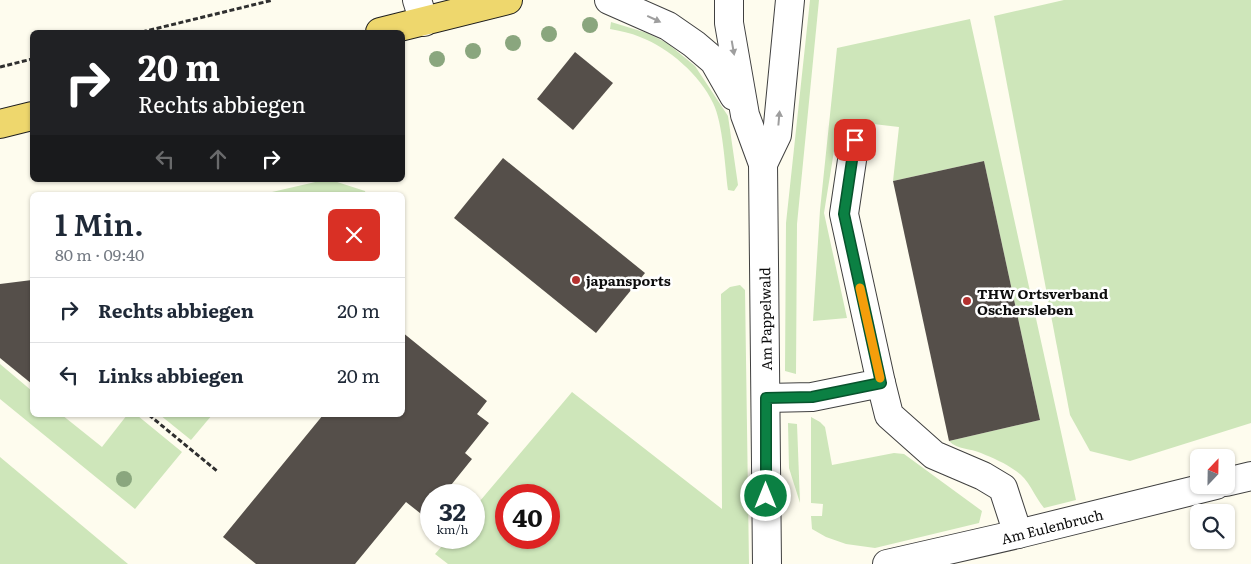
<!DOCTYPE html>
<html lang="de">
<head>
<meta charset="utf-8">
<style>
	body { margin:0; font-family:Literata,serif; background:#f2f2f3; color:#1f2937; height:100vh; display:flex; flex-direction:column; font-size:19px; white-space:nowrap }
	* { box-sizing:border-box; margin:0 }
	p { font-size:16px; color:#747a83 }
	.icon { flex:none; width:28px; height:28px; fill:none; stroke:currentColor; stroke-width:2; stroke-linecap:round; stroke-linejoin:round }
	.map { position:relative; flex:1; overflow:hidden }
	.sheet { position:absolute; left:30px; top:192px; width:375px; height:225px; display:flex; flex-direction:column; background:#fff; border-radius:8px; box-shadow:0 1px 4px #0004 }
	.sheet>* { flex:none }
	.hud { position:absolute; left:30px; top:30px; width:375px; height:152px; border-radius:8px; box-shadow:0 1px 4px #0004; background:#202124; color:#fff; overflow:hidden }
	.needle { width:32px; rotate:22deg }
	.fabs { position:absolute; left:1190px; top:449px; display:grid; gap:10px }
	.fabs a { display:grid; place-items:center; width:45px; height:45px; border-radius:8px; background:#fff; box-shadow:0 1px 4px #0004; font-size:25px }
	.speed { position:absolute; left:420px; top:484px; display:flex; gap:10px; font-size:25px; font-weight:700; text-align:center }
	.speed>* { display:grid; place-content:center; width:65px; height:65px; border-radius:50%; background:#fff; box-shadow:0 1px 4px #0004; line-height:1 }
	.speed small { font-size:12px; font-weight:400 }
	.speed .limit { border:8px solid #d22; background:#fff; color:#111 }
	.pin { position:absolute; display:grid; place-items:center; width:42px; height:42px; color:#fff; margin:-21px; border-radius:10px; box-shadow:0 2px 8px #0006 }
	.me { position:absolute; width:55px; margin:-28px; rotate:0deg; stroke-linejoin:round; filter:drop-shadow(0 0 4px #0008) }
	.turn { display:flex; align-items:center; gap:18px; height:105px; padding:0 25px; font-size:22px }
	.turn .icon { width:65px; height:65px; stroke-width:2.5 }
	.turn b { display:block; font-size:35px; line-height:42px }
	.lanes { display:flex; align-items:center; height:48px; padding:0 25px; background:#0003; justify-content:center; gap:25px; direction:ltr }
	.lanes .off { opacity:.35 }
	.round { display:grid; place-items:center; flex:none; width:52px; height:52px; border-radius:8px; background:#f2f2f3 }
	.summary { display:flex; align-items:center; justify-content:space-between; height:85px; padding:0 25px }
	h1 { font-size:30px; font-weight:600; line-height:38px }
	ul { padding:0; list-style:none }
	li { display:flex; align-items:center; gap:15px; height:65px; padding:0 25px; border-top:1px solid #e0e1e3 }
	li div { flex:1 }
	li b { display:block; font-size:19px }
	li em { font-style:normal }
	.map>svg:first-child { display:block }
</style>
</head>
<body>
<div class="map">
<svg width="1251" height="564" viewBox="0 0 1251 564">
	<rect width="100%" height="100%" fill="#fefcee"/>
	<g fill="#cee6ba" fill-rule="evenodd">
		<path d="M810,0h9l-22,224 -1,150 -11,-3 1,-148z"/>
		<path d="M1064,0h187v423l-121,38 -40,-10 -20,-36 -76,-399z"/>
		<path d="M970,19l106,481 -32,8c-10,-12 -15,-29 -28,-37 -11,-8 -23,-13 -35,-18 -11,-5 -23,-3 -32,-12l91,-21 -56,-259 -91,20 6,-54 -60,-7 -15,93 23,105 -34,3 7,-111 17,-162z"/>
		<path d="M611,22l36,11 20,10 28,23 33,50 10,69 -4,6 -6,-1c-3,-23 -5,-67 -15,-87 -13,-28 -44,-55 -73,-66 -9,-4 -20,-6 -30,-8z"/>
		<path d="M324,180h7l34,11 1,4h-107z"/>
		<path d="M740,285l5,5 4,274h-301l-13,-10 14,-16h25v-30l98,-116 150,117 -1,-215 9,-7zM506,495h43v43h-43z"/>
		<path d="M0,364l32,27v24h30l40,32 25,-32 11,1 44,36 -47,57 -135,-110z"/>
		<path d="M160,415h52l-21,25z"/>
		<path d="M811,417l9,5 5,5 7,38 62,-12 10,1 78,57 -3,12 -104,25 -29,-4 -20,-7 -14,-8 -1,-13h11l1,-12 -12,-1z"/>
		<path d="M788,423l9,1 3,79 -11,-35z"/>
		<path d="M0,457l128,107h-128z"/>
	</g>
	<g fill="#554f4a">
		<path d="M575,52l38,31 -40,47 -36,-31z"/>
		<path d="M503,158l142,115 -49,60 -142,-115z"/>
		<path d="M984,161l56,259 -91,21 -56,-260z"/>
		<path d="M32,280v104l-32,-26v-74z"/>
		<path d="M402,332l85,69 -10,13 12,9 -24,30 7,6 -29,36h-12v15l-6,7 -19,-15 -51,62h-99l-33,-27 100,-122h79z"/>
	</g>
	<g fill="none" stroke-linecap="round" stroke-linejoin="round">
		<defs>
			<g id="minor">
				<path d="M417,0l7,22"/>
				<path d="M609,0l59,26 26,18 20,17 20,35"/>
				<path d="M729,0v23l16,92 18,49 4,400"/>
				<path d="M763,164l14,-29 13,-135"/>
				<path d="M881,383l8,32 45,40 49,21 20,12 15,46"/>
				<path d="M766,398l46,-1 69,-14 -37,-169 11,-74"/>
				<path d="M1226,482l25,-6"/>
				<path d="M887,564l131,-30 198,-49"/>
			</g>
			<g id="major">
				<path d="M380,32l128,-32"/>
				<path d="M0,124l32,-8"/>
			</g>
		</defs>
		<use href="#minor" stroke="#404040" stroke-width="30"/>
		<use href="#major" stroke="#1e1e1e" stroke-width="30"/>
		<g stroke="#2f2f2f" stroke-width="3" stroke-dasharray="5 2.5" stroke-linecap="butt">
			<path d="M142,32l131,-32"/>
			<path d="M0,67l32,-8"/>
			<path d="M149,415l68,56"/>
		</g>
		<use href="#minor" stroke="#fff" stroke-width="28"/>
		<use href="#major" stroke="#eed76d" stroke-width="28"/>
	</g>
	<g fill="#8aa67e">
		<circle cx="590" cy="25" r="8"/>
		<circle cx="549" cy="34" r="8"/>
		<circle cx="513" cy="43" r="8"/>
		<circle cx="473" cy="51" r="8"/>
		<circle cx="437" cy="59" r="8"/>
		<circle cx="124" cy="479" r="8"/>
	</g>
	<defs><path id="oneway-solid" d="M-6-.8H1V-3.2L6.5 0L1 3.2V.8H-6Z" transform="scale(1.25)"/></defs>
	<g fill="#9e9e9e">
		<use href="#oneway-solid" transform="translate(654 19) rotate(25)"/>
		<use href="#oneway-solid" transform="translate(733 48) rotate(80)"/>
		<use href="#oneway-solid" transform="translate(779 118) rotate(-85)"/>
	</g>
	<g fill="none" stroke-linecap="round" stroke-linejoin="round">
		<defs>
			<path id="route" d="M766,496v-98l46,-1 69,-14 -37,-169 11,-74"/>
		</defs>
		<use href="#route" stroke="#07532c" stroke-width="12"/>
		<use href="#route" stroke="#0b8043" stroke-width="9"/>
		<path stroke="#f59e0b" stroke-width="9" d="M860,288l20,90"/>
	</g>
	<g fill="#b3312f" stroke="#fff" stroke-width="2">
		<circle cx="576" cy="280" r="5"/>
		<circle cx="967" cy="301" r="5"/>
	</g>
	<g text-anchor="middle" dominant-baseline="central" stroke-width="5" stroke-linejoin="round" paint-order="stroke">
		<g font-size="14" font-weight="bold" fill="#0d0d0d" stroke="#fff" text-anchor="start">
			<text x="586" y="280">japansports</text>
			<text x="977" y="293">THW Ortsverband<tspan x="977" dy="16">Oschersleben</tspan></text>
		</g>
		<g font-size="14" fill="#0d0d0d" stroke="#fff">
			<text transform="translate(765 319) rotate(-91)">Am Pappelwald</text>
			<text transform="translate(1052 526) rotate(-14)">Am Eulenbruch</text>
		</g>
	</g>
</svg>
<div class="fabs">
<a><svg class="needle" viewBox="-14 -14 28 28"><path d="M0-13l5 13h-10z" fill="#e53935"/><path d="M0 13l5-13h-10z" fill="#747a83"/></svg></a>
<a><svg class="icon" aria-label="search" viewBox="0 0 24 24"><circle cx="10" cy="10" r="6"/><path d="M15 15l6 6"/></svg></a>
</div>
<div class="speed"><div>32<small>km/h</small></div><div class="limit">40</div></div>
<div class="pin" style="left:855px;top:140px;background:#d93025"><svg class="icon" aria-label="arrive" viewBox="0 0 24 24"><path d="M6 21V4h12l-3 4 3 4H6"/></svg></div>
<svg class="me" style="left:766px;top:496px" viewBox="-20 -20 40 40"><circle r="17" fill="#0b8043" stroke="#fff" stroke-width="3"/><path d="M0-11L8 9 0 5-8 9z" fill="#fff"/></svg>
<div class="hud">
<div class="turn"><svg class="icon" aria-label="right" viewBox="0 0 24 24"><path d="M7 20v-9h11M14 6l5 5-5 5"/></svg><div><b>20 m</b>Rechts abbiegen</div></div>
<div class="lanes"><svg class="icon off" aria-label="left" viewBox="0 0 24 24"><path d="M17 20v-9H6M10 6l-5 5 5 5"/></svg><svg class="icon off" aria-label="ahead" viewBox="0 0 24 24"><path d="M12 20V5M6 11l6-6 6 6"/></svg><svg class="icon" aria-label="right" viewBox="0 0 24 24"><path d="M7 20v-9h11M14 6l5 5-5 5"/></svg></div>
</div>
<section class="sheet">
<div class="summary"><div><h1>1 Min.</h1><p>80 m · 09:40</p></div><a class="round" style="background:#d93025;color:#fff"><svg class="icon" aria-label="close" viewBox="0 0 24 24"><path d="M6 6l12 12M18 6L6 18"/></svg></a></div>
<ul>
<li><svg class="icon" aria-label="right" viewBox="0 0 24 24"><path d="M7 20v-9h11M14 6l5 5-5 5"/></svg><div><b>Rechts abbiegen</b></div><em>20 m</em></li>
<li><svg class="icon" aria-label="left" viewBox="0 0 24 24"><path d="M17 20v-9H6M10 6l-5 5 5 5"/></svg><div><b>Links abbiegen</b></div><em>20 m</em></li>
</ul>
</section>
</div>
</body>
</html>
